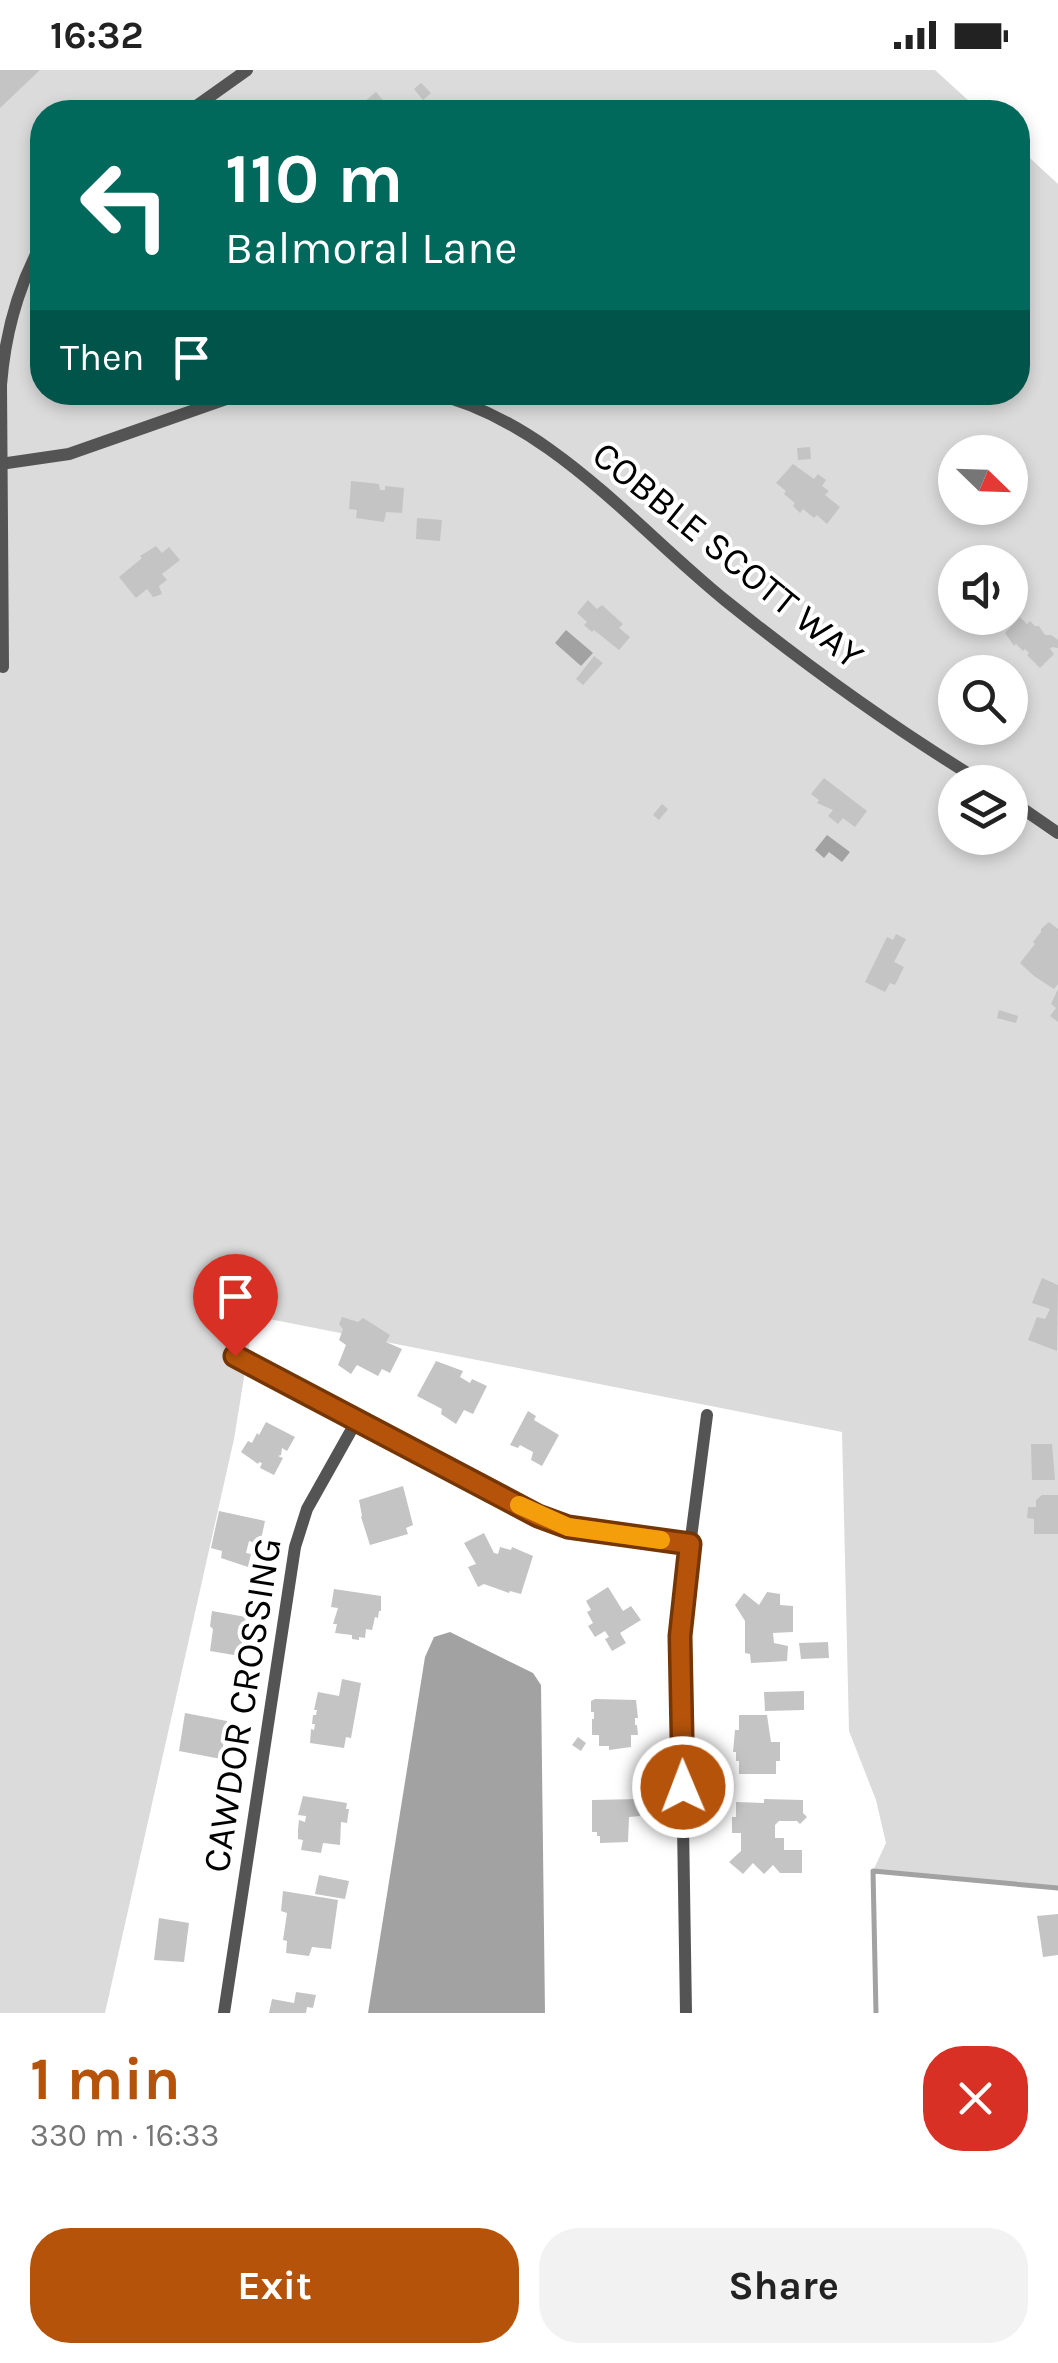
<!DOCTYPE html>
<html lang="en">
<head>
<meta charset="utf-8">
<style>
	body { margin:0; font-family:Karla,sans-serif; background:#f2f2f2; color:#222; height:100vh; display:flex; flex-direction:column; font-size:38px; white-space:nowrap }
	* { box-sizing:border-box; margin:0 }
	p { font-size:32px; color:#767676 }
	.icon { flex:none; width:55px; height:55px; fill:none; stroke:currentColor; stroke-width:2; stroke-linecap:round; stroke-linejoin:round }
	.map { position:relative; height:1943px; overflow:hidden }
	.sheet { display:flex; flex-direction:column; background:#fff; flex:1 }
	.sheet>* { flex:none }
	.guide { position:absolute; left:30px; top:30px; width:1000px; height:305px; border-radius:40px; box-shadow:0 5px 15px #0003; background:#00695c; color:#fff; overflow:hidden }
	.needle { width:65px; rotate:113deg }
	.tools { position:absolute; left:938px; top:365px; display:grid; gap:20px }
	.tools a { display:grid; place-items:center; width:90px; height:90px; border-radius:50%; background:#fff; box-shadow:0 5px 15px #0003; font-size:50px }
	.pin { position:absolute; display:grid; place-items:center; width:85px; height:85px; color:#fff; margin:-102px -42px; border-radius:50% 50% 50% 0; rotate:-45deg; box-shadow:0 0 10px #0007 }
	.pin .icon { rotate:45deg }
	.me { position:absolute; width:110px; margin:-55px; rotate:359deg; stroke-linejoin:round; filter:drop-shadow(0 0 8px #0008) }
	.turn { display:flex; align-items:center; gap:35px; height:210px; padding:0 30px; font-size:45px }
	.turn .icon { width:130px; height:130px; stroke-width:2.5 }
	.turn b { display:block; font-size:70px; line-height:85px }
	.then { display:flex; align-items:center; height:95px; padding:0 30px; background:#0003; gap:20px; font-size:38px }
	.round { display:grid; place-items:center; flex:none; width:105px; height:105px; border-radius:40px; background:#f2f2f2 }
	.head { display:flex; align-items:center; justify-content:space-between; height:170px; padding:0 30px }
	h1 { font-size:60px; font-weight:700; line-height:75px; color:#b45309 }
	.button { display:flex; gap:20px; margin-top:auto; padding:20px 30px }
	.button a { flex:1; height:115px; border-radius:40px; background:#b45309; color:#fff; font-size:40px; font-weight:700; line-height:115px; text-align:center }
	.button a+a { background:#f2f2f2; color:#222 }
	.status { display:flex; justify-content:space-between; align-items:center; height:70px; padding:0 50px; background:#fff; direction:ltr }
	.status svg { height:28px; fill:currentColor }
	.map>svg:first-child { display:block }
</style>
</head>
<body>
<div class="status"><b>16:32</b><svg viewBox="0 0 49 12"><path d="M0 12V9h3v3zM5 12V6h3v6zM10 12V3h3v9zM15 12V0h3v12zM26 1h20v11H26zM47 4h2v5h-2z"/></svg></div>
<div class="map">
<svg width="1058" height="1943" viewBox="0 0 1058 1943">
	<rect width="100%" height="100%" fill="#fff"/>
	<path fill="#dbdbdb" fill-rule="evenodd" d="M0,0h935l46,42h-939v280h976v-245l40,37v1704l-185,-17 13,-28 -10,-43 -27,-69 -7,-299 -588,-116 -20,123 -129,574h-105zM955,382h55v56h-55zM955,492h55v56h-55zM955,602h55v56h-55zM955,712h55v56h-55z"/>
	<g fill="#a2a2a2">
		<path d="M566,560l27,23 -12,13 -26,-23z"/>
		<path d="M827,765l23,17 -8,10 -13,-10 -5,6 -9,-8z"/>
		<path d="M450,1562l83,41 8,12 4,328h-177l57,-356 9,-20z"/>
	</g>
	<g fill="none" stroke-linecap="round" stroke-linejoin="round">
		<path stroke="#a2a2a2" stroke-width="5" d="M876,1943l-3,-142 185,17"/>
	</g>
	<g fill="#c4c4c4">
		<path d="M0,0h40l-40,38z"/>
		<path d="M421,13l10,10 -8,7 -9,-11z"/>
		<path d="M376,22l17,20h-41z"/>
		<path d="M810,377l1,12 -13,1 -1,-12z"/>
		<path d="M793,394l21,15 4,-5 8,6 -4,6 7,5 -4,4 15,12 -13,17 -10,-9 -3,3 -11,-9 -3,4 -7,-7 2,-3 -11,-9 2,-3 -10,-8z"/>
		<path d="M351,411l28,3 1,6h5v-4l19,2 -2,25 -16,-1 -2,10 -28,-4 1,-8 -8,-1z"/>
		<path d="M417,448l25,2 -2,21 -24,-2z"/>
		<path d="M156,476l6,7 7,-6 11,13 -18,14 5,6 -8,6 3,8 -9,3 -6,-8 -11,9 -17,-21 23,-19 -2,-2z"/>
		<path d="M588,530l9,9 5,-4 21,19 -4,4 11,9 -11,13 -25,-20 -2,2 -8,-7 3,-3 -10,-9z"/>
		<path d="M1020,547l7,7 3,-3 5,5h4l6,9h6l7,5v8l-6,-1 -2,2 4,5 -14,14 -13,-13 2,-2 -4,-4 -2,2 -7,-7 -2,2 -9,-13z"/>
		<path d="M594,586l9,7 -20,22 -7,-6z"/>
		<path d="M824,708l43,33 -12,16 -12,-9 -5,6 -10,-8 5,-6 -16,-7 2,-3 -8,-6z"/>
		<path d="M662,734l6,5 -9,11 -6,-5z"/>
		<path d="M1049,852l9,7v55l-4,5 -20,-13 -14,-13 15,-19 -2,-2 8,-10v-3z"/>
		<path d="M896,864l10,5 -12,23 10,5 -9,18 -5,-2 -5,9 -20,-10 22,-45 6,3z"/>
		<path d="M1058,919v33l-8,-6 6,-8 -5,-4z"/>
		<path d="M999,940l19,6 -2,7 -19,-5z"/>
		<path d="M1042,1208l16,7 -1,66 -29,-11 9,-23 8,2 5,-10 -18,-6z"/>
		<path d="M342,1247l16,5 5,-4 27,17 -4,7 16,7 -12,24 -8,-4 -4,7 -21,-11 -6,9 -13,-9 8,-20 -7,-5 4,-11 -4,-5z"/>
		<path d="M436,1291l27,10 -3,6 10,6 2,-4 15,7 -14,28 -9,-4 -8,14 -15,-10 1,-5 -25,-13z"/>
		<path d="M528,1341l8,5 -2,4 25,15 -17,31 -11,-6 2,-8 -13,-7 -2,3 -8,-3z"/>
		<path d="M266,1352l29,15 -8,14 -5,-3 -1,7 -3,1 5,2 -9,17 -14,-7 2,-5 -3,-1 -1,2 -17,-12 7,-11 4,2 5,-10 2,2z"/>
		<path d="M1031,1374h21l3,36h-23z"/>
		<path d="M403,1416l10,39 -7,3 2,6 -38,11 -9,-28 1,-1 -3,-16z"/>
		<path d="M1042,1425h16v39h-24v-15l-7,-1 1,-11h8v-7z"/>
		<path d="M219,1441l46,10 -5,23 -11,-3 -3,12 5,1 -3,13 -27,-9 1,-7 -11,-3z"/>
		<path d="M484,1463l10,20 4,1 2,-7 11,3 1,-3 21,9 -12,38 -11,-3 -1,2 -25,-9 -6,3 -10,-20 8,-3 -12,-21z"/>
		<path d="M608,1517l15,24 8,-5 10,14 -21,13 6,10 -14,8 -7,-12 4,-2 -4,-6 -10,6 -7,-11 5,-3 -6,-11 4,-2 -5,-9z"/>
		<path d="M334,1519l47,7v15h-2l-1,7 -3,-1 -3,13 -6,-1 -1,9 -6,-1v3l-7,-1v-4l-17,-2 2,-9h-4l5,-16 -7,-1z"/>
		<path d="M767,1522l13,2v11l13,1v26l-20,1 1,10 14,3 -1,15 -36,2 -1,-9 -5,-1v-32l-10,-16 9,-12 15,12z"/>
		<path d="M212,1541l34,6 -6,39 -30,-5 3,-22 -3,-3z"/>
		<path d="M828,1572l1,16 -28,1 -2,-16z"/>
		<path d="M342,1609l19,4 -10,55 -5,-1 -2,11 -34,-5 1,-14 3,1 1,-6h-3l1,-9h3l1,-5h-3l4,-18 21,4z"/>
		<path d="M804,1621v19l-39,1 -1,-19z"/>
		<path d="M595,1629l41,1 2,18h-3v7h2l1,10h-7v12l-22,3v-4h-10v-11h-7v-16h2v-7h-3v-11z"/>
		<path d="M185,1643l42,8 -6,38 -42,-8z"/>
		<path d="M739,1645h28l4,27h9v19h-4v13h-37v-13h-3v-9h-3l2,-22h4z"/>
		<path d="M578,1667l8,6 -5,8 -9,-6z"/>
		<path d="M303,1726l44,7 -1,6h3l-2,14 -6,-1 -1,23 -17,-2 -2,10 -20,-3 2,-10 -5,-1v-9l1,-10 6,2 1,-6 -8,-1z"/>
		<path d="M639,1729l1,17 -11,1 -1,25 -28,1v-7h-3v-4h-5v-32z"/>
		<path d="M764,1729l39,1v13l4,4 -7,7 -3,-3h-18l-4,4v13h9v12h18v23h-22l-7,-8 -9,9 -11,-11 -10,11 -14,-12 12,-11v-18h-9v-16h4v-15l28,1z"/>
		<path d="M319,1805l30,6 -4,18 -30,-5z"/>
		<path d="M283,1821l55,9 -7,49 -19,-2 -3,9 -23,-3 1,-12 -4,-1 4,-27 -6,-2z"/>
		<path d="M1058,1844v41l-15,2 -6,-41z"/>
		<path d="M159,1848l30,5 -5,39 -30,-2z"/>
		<path d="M296,1922l20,3 -3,13 -6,-1 -1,6h-37l3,-14 22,4z"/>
	</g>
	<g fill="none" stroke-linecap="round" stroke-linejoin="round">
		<g stroke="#545454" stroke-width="12">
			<path d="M188,42l59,-42"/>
			<path d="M428,322c122,28 204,133 298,209 81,65 167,127 256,181"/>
			<path d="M0,394l69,-10 177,-62"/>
			<path d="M3,597l-2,-282c4,-51 16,-97 41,-142"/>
			<path d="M1010,730l48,33"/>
			<path d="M235,1286l303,160 29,11 123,17"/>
			<path d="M224,1943l71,-466 12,-38 50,-89"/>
			<path d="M686,1943l-6,-377 3,-37 24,-184"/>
		</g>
	</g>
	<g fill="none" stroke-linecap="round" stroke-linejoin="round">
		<defs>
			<path id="route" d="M235,1286l303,160 30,11 122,17 -10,92 3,151"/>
		</defs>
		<use href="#route" stroke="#753606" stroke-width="25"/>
		<use href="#route" stroke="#b45309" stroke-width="18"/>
		<path stroke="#f59e0b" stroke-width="18" d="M519,1435l49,22 93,13"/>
	</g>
	<g text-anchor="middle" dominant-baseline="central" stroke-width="8" stroke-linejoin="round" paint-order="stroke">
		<g font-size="38" fill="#000" stroke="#fff">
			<text transform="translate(728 485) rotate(39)">COBBLE SCOTT WAY</text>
			<text transform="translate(242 1635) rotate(-81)">CAWDOR CROSSING</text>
		</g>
	</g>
</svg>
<div class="tools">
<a><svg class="needle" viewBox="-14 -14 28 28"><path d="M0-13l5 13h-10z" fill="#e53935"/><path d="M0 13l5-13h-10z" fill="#767676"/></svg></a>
<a><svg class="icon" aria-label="sound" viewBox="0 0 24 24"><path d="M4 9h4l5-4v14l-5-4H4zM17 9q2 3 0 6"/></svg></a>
<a><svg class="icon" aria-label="search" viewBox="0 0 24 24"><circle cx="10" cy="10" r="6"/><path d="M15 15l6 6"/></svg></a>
<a><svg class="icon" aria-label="layers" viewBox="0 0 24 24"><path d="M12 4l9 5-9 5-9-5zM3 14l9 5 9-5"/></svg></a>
</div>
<div class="pin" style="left:235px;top:1286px;background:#d93025"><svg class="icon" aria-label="arrive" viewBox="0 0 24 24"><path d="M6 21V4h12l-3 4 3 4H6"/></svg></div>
<svg class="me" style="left:683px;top:1717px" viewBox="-20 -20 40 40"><circle r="17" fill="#b45309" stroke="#fff" stroke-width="3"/><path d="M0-11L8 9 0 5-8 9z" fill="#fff"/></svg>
<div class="guide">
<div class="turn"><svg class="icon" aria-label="left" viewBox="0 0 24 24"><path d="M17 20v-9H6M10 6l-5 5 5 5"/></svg><div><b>110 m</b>Balmoral Lane</div></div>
<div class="then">Then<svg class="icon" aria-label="arrive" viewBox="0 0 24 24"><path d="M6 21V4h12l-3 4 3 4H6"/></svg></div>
</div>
</div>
<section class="sheet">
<div class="head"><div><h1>1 min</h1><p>330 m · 16:33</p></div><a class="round" style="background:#d93025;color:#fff"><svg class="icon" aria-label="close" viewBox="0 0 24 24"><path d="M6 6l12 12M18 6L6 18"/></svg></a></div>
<div class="button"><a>Exit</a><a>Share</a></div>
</section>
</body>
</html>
